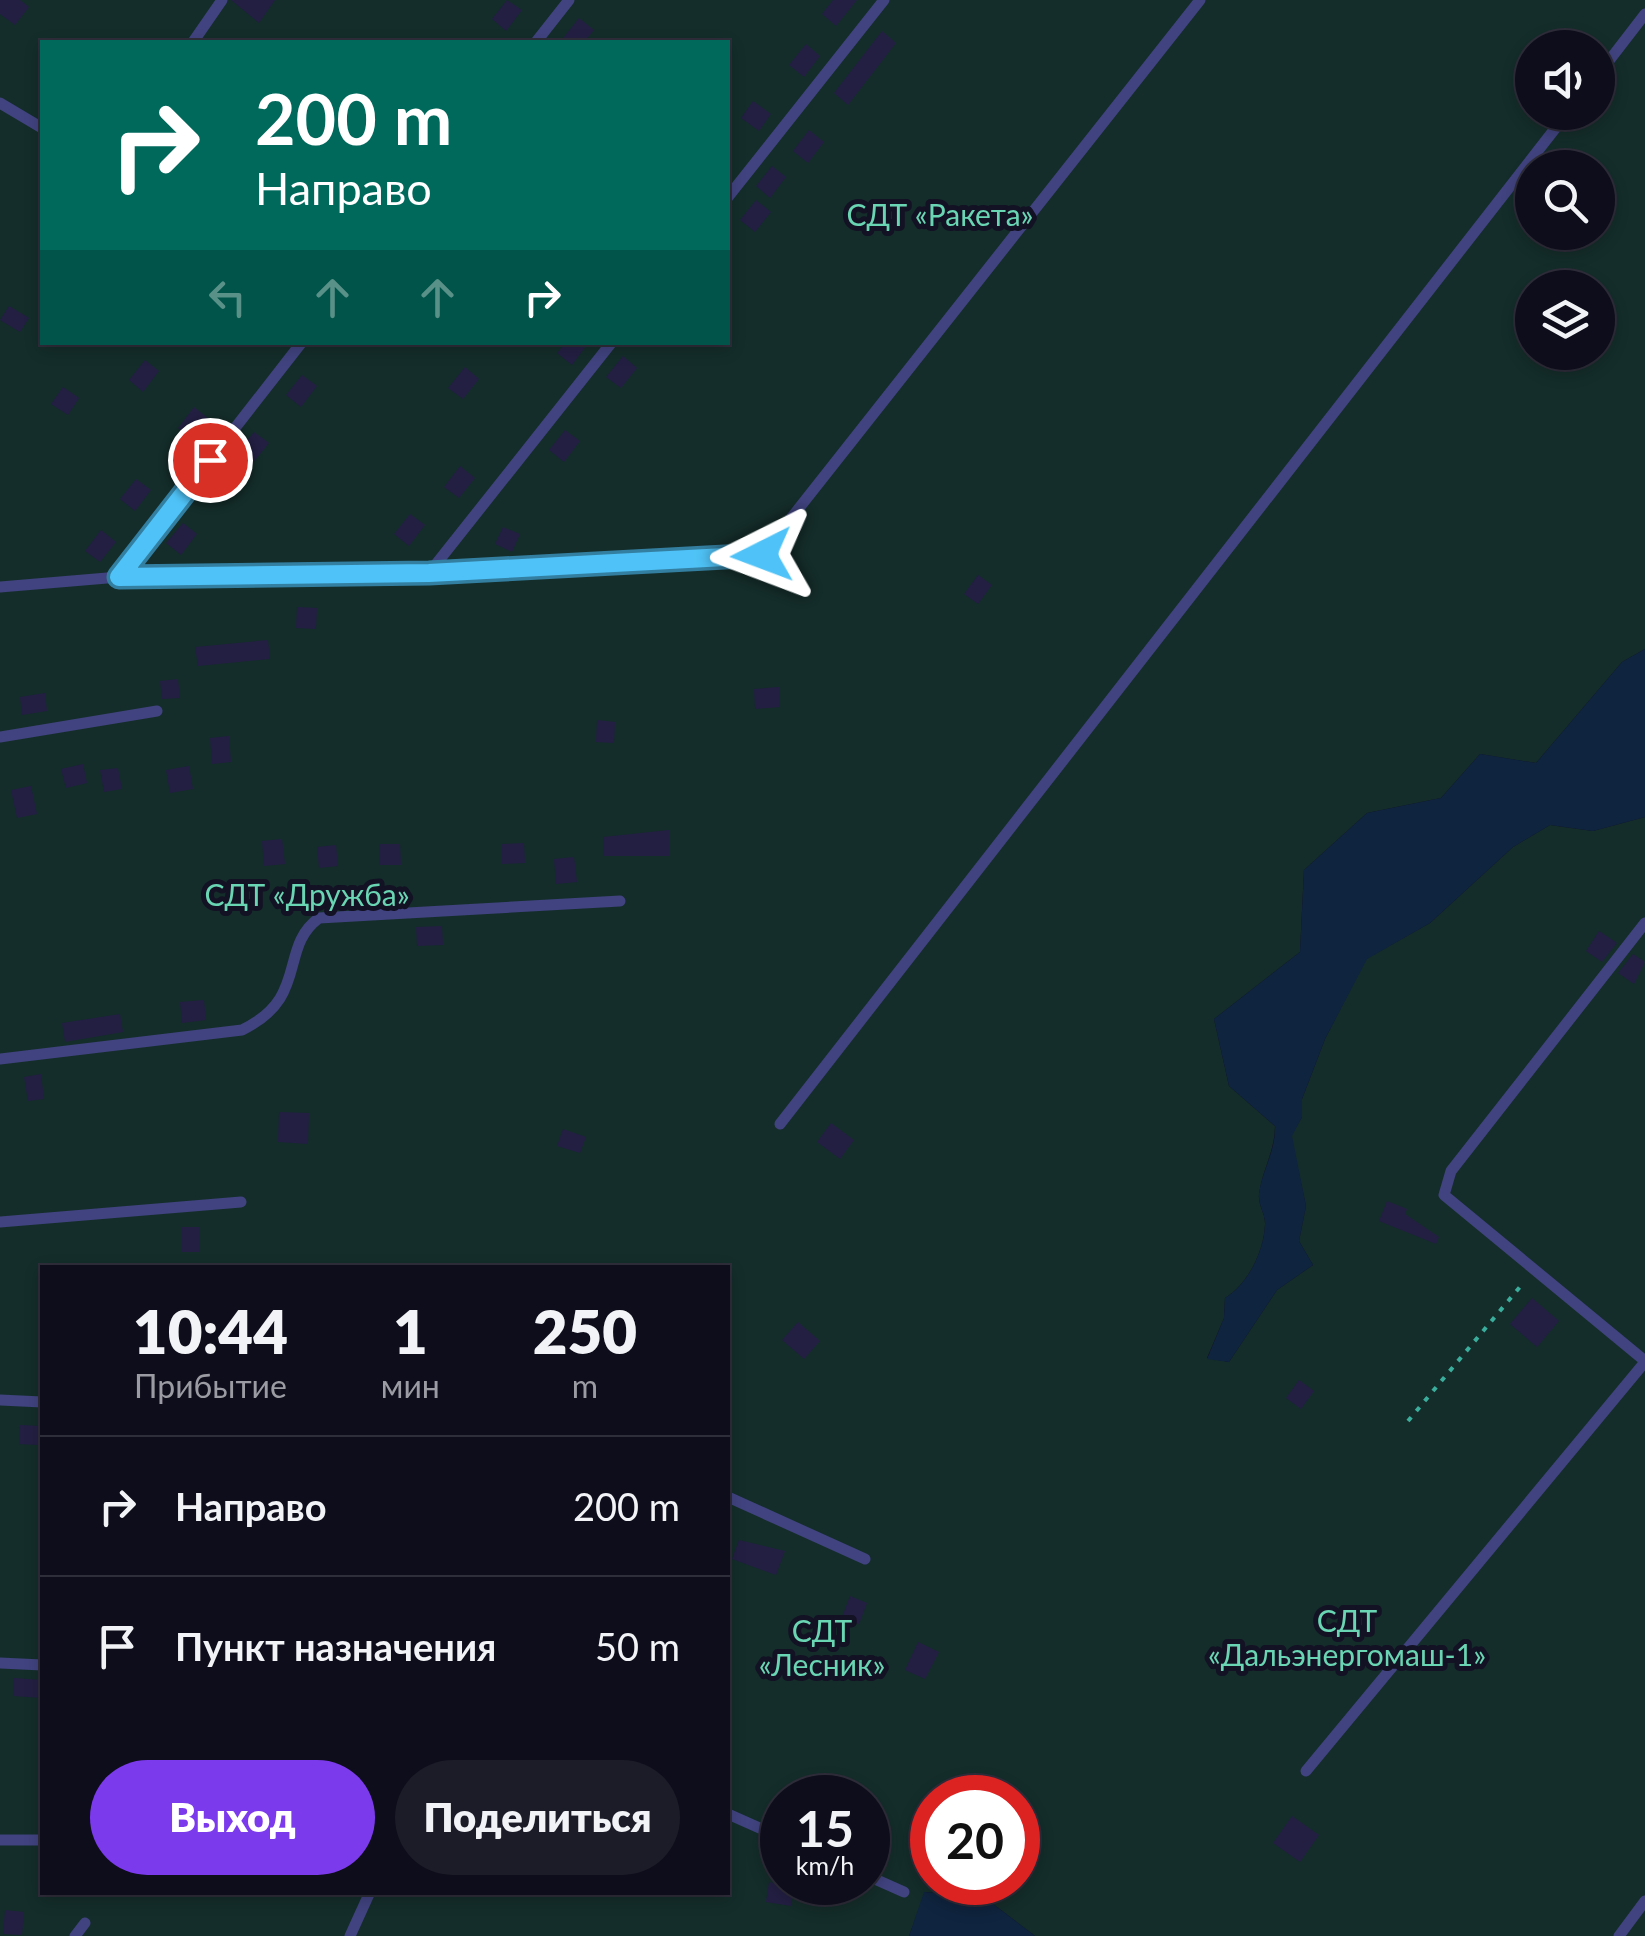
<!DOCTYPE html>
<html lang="ru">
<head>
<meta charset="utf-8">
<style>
	body { margin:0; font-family:Lato,sans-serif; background:#1c1b28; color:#f1f3f6; height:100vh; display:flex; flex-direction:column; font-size:38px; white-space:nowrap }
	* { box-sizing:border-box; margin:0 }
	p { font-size:32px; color:#9b9ca3 }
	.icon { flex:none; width:55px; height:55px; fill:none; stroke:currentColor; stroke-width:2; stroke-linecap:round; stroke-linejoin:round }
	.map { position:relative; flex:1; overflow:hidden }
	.panel { position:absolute; left:40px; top:1265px; width:690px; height:630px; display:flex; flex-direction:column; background:#0e0d1b; border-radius:0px; box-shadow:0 5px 15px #0003,0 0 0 2px #2e2d3a }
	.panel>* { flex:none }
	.guide { position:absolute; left:40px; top:40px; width:690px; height:305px; border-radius:0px; box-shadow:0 5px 15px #0003,0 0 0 2px #2e2d3a; background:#00695c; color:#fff; overflow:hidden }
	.buttons { position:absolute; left:1515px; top:30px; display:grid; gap:20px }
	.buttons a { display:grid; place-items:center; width:100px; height:100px; border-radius:50%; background:#0e0d1b; box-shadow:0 5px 15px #0003,0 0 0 2px #2e2d3a; font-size:50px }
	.speed { position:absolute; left:760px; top:1775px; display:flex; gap:20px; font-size:50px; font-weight:700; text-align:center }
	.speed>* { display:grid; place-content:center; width:130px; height:130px; border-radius:50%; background:#0e0d1b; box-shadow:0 5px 15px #0003,0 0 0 2px #2e2d3a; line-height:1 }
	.speed small { font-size:25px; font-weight:400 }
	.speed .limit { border:15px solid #d22; background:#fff; color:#111 }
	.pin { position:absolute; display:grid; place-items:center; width:85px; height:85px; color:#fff; margin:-42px; border:5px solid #fff; border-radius:50%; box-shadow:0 2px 10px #0007 }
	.me { position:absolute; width:110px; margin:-55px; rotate:267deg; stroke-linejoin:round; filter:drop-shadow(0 0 8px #0008) }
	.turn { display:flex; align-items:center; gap:35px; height:210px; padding:0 50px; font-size:45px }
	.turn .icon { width:130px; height:130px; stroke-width:2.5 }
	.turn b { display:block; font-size:70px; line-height:85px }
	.lanes { display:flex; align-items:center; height:95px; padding:0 50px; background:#0003; justify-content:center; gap:50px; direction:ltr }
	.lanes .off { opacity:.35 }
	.eta { display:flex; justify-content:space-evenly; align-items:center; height:170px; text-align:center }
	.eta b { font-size:60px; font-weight:800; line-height:70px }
	.action { display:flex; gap:20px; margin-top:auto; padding:20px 50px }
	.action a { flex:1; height:115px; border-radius:60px; background:#7c3aed; color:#fff; font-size:40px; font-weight:800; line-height:115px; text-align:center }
	.action a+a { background:#1c1b28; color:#f1f3f6 }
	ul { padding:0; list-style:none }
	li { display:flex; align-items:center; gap:30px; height:140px; padding:0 50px; border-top:2px solid #2e2d3a }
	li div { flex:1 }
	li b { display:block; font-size:38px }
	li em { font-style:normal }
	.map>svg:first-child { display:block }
</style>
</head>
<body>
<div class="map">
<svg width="1645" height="1936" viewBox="0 0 1645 1936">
	<rect width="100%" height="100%" fill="#131124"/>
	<path fill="#142d2a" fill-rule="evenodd" d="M0,0h1645v649l-23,13 -86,101 -56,-9 -39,44 -74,15 -63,57 -4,82 -86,67 15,67 46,40c0,25 -13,44 -16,69 -1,10 7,20 6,30 -1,27 -18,60 -40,73l-1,20 -17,40 22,4 48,-72 36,-25 -14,-24 7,-35 -15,-70 11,-19v-18l23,-60 41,-80 64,-36 83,-76 37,-22 43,6 52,-14v1119h-610l-51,-39 -59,-5 -16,44h-909zM42,42h686v300h-686zM1532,48h66v64h-66zM1532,168h66v64h-66zM1532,288h66v64h-66zM42,1268h686v624h-686zM782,1798h86v84h-86zM932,1798h86v84h-86z"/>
	<g fill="#0f243f">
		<path d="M1645,649v168l-52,14 -43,-6 -37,22 -83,76 -63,36 -42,80 -23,60v18l-10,19 14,70 -7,35 14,24 -36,25 -48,72 -22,-3 17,-41 1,-20c22,-13 39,-46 40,-73 1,-10 -7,-20 -6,-31 3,-24 17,-43 16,-68l-46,-40 -15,-67 86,-67 4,-82 63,-57 74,-15 39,-44 56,9 86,-101z"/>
		<path d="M924,1892l60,5 51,39h-126z"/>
	</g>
	<g fill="#231f43">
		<path d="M0,0h20l9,7 -14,18 -15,-11z"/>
		<path d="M231,0h44l-16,23z"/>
		<path d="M507,0l15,10 -16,21 -14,-12z"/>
		<path d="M833,0h24l-21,26 -14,-12z"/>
		<path d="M579,18l15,12 -10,12h-24z"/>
		<path d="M882,31l14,12 -48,62 -14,-12z"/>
		<path d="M806,44l14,12 -16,21 -15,-12z"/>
		<path d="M753,101l18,13 -12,17 -18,-13z"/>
		<path d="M809,130l15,12 -16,21 -15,-12z"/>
		<path d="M772,166l14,11 -16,21 -14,-12z"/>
		<path d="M756,200l15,12 -16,20 -15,-12z"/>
		<path d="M9,306l20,12 -9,14 -20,-12z"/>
		<path d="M566,342h23l-17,23 -15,-12z"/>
		<path d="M623,356l14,12 -16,20 -15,-11z"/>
		<path d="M145,360l14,11 -16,21 -14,-12z"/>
		<path d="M465,367l14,12 -16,20 -15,-11z"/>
		<path d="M302,375l15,11 -16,21 -15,-12z"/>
		<path d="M63,387l16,11 -11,17 -17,-11z"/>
		<path d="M194,407l15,12 -16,21 -15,-12z"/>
		<path d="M565,430l15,11 -16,21 -15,-12z"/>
		<path d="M254,432l15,11 -17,21 -14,-12z"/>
		<path d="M460,466l15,12 -16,20 -15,-11z"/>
		<path d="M136,479l15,11 -16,21 -15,-12z"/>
		<path d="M410,514l15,11 -16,21 -15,-12z"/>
		<path d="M183,523l14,11 -16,21 -15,-12z"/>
		<path d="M503,527l17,7 -8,18 -17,-8z"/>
		<path d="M101,530l15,12 -16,20 -15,-11z"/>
		<path d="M978,575l14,10 -14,19 -14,-10z"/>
		<path d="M297,607l20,1 -1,21 -20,-1z"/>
		<path d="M268,640l2,19 -72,7 -3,-19z"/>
		<path d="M178,679l2,19 -18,1 -2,-18z"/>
		<path d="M779,687l1,20 -25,2 -1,-20z"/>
		<path d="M45,693l2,18 -25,4 -2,-18z"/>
		<path d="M597,720l18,2 -1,21 -18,-1z"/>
		<path d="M229,736l2,26 -19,2 -2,-26z"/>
		<path d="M83,764l4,19 -21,5 -5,-19z"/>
		<path d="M189,766l4,23 -23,4 -4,-23z"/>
		<path d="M118,768l4,21 -18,3 -4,-22z"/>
		<path d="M31,786l6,28 -20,4 -6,-28z"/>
		<path d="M669,830v26h-65l-1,-19z"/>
		<path d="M282,839l3,25 -21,2 -2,-25z"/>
		<path d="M524,843l1,20 -23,1v-20z"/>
		<path d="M379,844h21l1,21h-21z"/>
		<path d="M336,845l2,21 -19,2 -2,-21z"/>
		<path d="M574,857l3,25 -21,2 -2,-25z"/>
		<path d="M442,926l1,19 -26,1 -1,-19z"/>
		<path d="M1599,931l18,12 -15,19 -16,-11z"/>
		<path d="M1633,954l12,8 -11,22 -16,-11z"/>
		<path d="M204,1000l2,20 -24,3 -2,-21z"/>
		<path d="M120,1014l3,18 -58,10 -3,-19z"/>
		<path d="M41,1074l3,25 -16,2 -4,-24z"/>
		<path d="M279,1112l30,1 -1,31 -30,-2z"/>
		<path d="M831,1123l23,17 -14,19 -23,-17z"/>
		<path d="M563,1129l23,8 -6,16 -23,-7z"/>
		<path d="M1387,1201l20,8 -2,5 34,23 -3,7 -57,-23z"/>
		<rect x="182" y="1227" width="18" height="25"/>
		<path d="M1532,1298l27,23 -22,26 -27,-23z"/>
		<path d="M798,1322l22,19 -16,18 -22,-19z"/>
		<path d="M1299,1380l15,11 -13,18 -15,-11z"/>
		<path d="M20,1425l19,1 -1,19 -19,-1z"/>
		<path d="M739,1540l46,11 -9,24 -44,-16z"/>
		<path d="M850,1596l17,7 -8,21 -17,-7z"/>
		<path d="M918,1642l21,10 -14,27 -20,-9z"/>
		<path d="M14,1678l28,2v18l-29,-2z"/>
		<path d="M1292,1816l27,19 -19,27 -27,-19z"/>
		<path d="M769,1882l25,5 -3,19 -25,-4z"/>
		<path d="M5,1910l19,2 -2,23 -19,-1z"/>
	</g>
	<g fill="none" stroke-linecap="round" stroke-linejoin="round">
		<path stroke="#3aad9c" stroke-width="4" stroke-dasharray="5 8" stroke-linecap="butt" d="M1408,1421l116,-139"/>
		<g stroke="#40437f" stroke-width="11">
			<path d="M193,42l29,-42"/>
			<path d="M536,42l33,-42"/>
			<path d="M1598,75l47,-61"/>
			<path d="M0,103l42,25"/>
			<path d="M728,197l156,-197"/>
			<path d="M429,573l183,-231"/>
			<path d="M119,577l183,-235"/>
			<path d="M0,587l119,-10 310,-4 333,-18 438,-555"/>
			<path d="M0,737l157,-26"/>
			<path d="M1645,923l-194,248 -7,24 201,166"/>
			<path d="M0,1059l242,-29c68,-33 36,-82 77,-112l301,-17"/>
			<path d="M780,1124l788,-1012"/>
			<path d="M0,1222l241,-20"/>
			<path d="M0,1400l42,2"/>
			<path d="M728,1497l137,62"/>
			<path d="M0,1663l42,2"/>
			<path d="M1306,1771l339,-409"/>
			<path d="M728,1814l54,24"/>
			<path d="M0,1840h42"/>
			<path d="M868,1876l36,16"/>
			<path d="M75,1936l10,-13"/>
			<path d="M350,1936l20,-44"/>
			<path d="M1619,1936l26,-35"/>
		</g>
	</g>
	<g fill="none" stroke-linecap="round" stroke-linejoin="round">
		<defs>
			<path id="route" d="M210,460l-91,117 310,-4 333,-18"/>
		</defs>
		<use href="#route" stroke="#337fa1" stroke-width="25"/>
		<use href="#route" stroke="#4fc3f7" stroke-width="18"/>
	</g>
	<g text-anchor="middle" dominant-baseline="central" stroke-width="10" stroke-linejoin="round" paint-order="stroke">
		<g font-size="30" fill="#69d5b2" stroke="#131124">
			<text x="940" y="214">СДТ «Ракета»</text>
			<text x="307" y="894">СДТ «Дружба»</text>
			<text x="1347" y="1620">СДТ<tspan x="1347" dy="34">«Дальэнергомаш-1»</tspan></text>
			<text x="822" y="1630">СДТ<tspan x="822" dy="34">«Лесник»</tspan></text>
		</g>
	</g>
</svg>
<div class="buttons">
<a><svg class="icon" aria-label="sound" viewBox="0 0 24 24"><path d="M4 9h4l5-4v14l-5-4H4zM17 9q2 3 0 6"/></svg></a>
<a><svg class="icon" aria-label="search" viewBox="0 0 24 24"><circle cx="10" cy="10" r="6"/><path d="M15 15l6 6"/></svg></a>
<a><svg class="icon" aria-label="layers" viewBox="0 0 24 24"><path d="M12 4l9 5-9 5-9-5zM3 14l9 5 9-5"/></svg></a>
</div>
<div class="speed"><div>15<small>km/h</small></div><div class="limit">20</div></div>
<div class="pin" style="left:210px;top:460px;background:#d93025"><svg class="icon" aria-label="arrive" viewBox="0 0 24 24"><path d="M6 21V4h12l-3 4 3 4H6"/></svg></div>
<svg class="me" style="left:762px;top:555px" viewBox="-20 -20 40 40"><path d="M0-17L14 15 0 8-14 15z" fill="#4fc3f7" stroke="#fff" stroke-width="4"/></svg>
<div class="guide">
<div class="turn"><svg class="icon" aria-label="right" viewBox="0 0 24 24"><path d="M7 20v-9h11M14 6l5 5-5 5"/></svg><div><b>200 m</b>Направо</div></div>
<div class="lanes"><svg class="icon off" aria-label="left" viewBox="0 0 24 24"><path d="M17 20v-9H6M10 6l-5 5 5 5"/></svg><svg class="icon off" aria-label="ahead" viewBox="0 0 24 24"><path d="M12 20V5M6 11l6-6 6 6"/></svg><svg class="icon off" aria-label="ahead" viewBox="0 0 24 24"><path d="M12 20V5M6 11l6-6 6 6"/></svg><svg class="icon" aria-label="right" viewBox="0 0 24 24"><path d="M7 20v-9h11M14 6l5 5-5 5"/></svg></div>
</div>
<section class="panel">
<div class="eta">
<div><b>10:44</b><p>Прибытие</p></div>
<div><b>1</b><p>мин</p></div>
<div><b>250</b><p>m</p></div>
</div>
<ul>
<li><svg class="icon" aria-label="right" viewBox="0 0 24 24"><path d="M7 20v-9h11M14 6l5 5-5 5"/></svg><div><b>Направо</b></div><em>200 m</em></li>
<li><svg class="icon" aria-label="arrive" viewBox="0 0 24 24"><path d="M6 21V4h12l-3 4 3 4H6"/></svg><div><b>Пункт назначения</b></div><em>50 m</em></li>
</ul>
<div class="action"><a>Выход</a><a>Поделиться</a></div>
</section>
</div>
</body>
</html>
